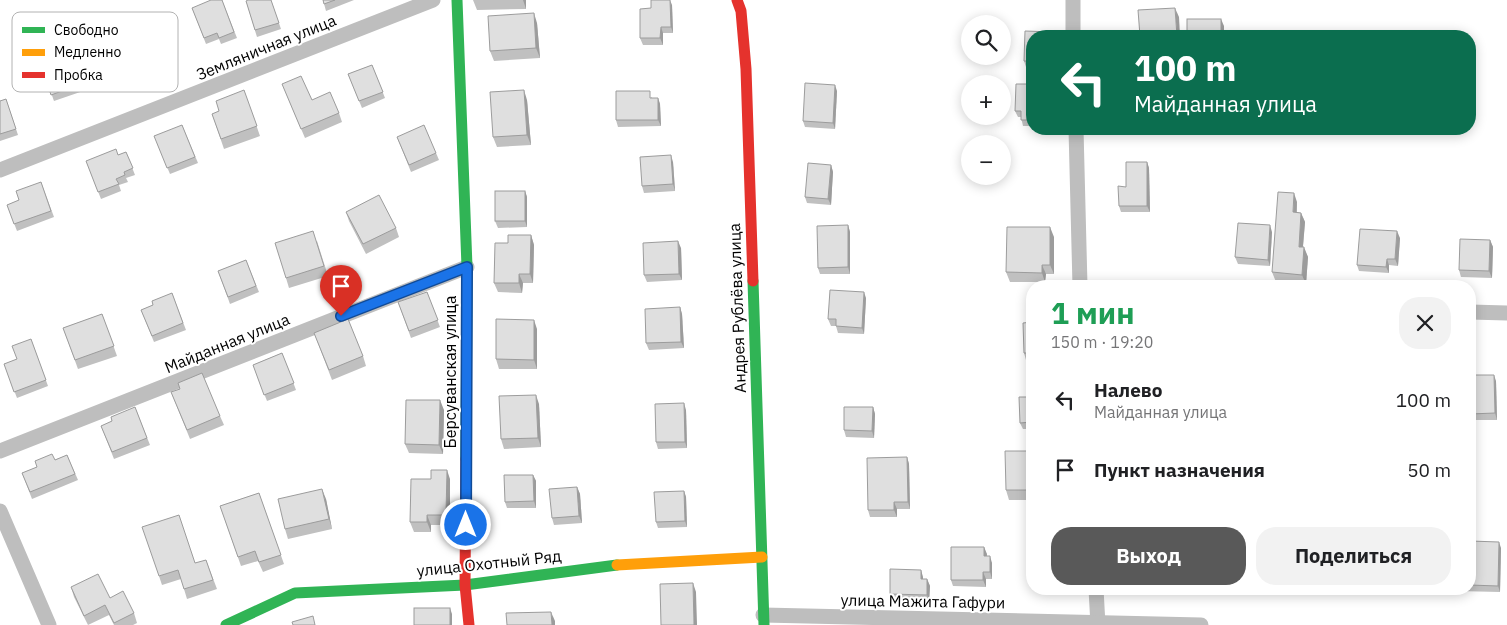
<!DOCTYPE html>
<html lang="ru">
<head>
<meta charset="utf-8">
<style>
	body { margin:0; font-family:"IBM Plex Sans",sans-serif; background:#f2f2f2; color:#202124; height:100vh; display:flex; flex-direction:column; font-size:19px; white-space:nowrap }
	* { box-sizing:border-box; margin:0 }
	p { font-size:16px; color:#757577 }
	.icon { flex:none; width:28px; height:28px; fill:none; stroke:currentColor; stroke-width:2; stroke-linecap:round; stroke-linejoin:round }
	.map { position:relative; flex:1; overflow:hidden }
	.drawer { position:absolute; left:1026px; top:280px; width:450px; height:315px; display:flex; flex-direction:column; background:#fff; border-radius:20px; box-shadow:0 2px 12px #0003 }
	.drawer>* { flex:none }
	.top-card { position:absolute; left:1026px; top:30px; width:450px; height:105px; border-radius:20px; box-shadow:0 2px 12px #0003; background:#0b6e4f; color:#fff; overflow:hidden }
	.controls { position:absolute; left:961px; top:15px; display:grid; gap:10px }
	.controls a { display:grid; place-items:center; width:50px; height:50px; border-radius:50%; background:#fff; box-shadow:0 2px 12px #0003; font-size:25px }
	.pin { position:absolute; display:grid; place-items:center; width:42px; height:42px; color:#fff; margin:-51px -21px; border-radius:50% 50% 50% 0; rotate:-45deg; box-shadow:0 0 5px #0007 }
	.pin .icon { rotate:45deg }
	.me { position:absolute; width:55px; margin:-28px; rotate:0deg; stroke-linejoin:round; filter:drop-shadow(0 0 4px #0008) }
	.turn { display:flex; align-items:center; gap:18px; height:105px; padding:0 25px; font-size:22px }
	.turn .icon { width:65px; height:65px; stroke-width:2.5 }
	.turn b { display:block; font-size:35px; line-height:42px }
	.round { display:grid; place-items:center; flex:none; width:52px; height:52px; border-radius:20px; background:#f2f2f2 }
	.overview { display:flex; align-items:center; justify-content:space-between; height:85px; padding:0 25px }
	h1 { font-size:30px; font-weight:800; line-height:38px; color:#1e9e55 }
	.cta { display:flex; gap:10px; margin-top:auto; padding:10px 25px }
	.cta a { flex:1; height:58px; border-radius:20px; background:#595959; color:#fff; font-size:20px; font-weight:800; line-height:58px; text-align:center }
	.cta a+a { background:#f2f2f2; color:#202124 }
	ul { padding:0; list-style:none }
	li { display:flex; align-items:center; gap:15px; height:70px; padding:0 25px }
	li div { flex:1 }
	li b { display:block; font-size:19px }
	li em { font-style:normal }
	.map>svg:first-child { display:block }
</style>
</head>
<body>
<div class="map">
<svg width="1507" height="625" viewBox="0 0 1507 625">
	<rect width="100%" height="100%" fill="#fff"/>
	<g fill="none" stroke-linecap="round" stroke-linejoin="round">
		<g stroke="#bebebe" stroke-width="15">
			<path d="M1073,0v36"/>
			<path d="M1076,129l4,157"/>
			<path d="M0,170l433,-170"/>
			<path d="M1470,312l37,1"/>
			<path d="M0,451l467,-184"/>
			<path d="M0,511l49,114"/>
			<path d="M1096,589l2,36"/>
			<path d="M763,615l438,10"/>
		</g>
		<g stroke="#30b455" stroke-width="11">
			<path d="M457,0l10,267 -1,192"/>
			<path d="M753,281l11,344"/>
			<path d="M226,625l69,-32 170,-8 152,-20"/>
		</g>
		<path stroke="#ff9f0a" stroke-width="11" d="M617,565l145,-8"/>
		<g stroke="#e5322d" stroke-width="11">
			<path d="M737,0l4,11 5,58 7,212"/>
			<path d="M466,459l-1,126 4,40"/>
		</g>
	</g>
	<g fill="#c0c0c0">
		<path d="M222,0l15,38 -16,6 -2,-5 -13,5 -14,-36z"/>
		<path d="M271,0l10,29 -24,8 -11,-36z"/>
		<path d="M323,0h31l-28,11z"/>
		<path d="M473,0h53v9l-49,1z"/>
		<path d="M672,5l1,28h-10v12h-20l-3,-7 11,-30z"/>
		<path d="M537,23l3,35 -46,3 -4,-10z"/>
		<path d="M1032,36v31h-6l-2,-6z"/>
		<path d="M145,41l10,28 -10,4 1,5 -29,11 -14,-39 32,-5z"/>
		<path d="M77,53l12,36 -35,12 -13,-36z"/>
		<path d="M372,65l13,33 -23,10 -14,-34z"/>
		<path d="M282,84l30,16 27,13 3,9 -37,16z"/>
		<path d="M1032,84v42h-9l-2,-9h-3l-3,-6z"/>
		<path d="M244,90l16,46 -36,13 -12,-35 7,-3z"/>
		<path d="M837,91l-2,38 -30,-2 -2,-6z"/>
		<path d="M652,97v1h6l2,6 1,22 -43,1 -2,-7z"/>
		<path d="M6,99l12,36 -18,6v-40z"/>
		<path d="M527,100l4,45 -34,2 -4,-10z"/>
		<path d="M182,125l16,38 -28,11 -13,-31z"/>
		<path d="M397,137l39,16 3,7 -28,12z"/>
		<path d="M126,152l9,23 -9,3 2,4 -9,3 2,6 -20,8 -15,-38 32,-6z"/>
		<path d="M673,162l2,29 -31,2 -2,-7z"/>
		<path d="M1147,162l2,6 1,44h-29l-2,-6 7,-19z"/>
		<path d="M831,165l2,7 -2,33 -24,-2 -2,-6z"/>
		<path d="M41,182l13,35 -37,14 -10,-26 12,-5z"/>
		<path d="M525,191l2,6v30l-29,1 -3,-7z"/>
		<path d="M1297,202v10l4,1 4,9 -2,25 5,10 -2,27 -30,-2 -4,-10z"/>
		<path d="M346,212l50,16 3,9 -33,17 -17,-33z"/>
		<path d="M848,225l2,7v42h-30l-2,-6z"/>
		<path d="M1272,232l-2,34 -32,-2 -3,-7z"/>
		<path d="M531,235l3,10 -1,38h-10l-1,10 -24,-1 -4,-9 14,-40z"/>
		<path d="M1054,237v37h-8l-1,8h-35l-4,-10z"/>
		<path d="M1400,238l-2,28 -9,-1v8l-30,-2 -2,-6z"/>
		<path d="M1490,240l3,7 -1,31 -31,-1 -2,-7z"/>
		<path d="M317,241l11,35 -39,12 -3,-10z"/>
		<path d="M681,248l1,32 -35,2 -3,-7z"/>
		<path d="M246,260l13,32 -29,12 -12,-33z"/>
		<path d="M427,292l13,35 -29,11 -13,-36z"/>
		<path d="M172,293l14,37 -32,12 -13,-32 12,-5z"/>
		<path d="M866,298l-2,36 -26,-1 -2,-7h-5l-3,-7z"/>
		<path d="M680,307l2,7 2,34 -35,2 -3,-7z"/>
		<path d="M102,314l15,42 -39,13 -15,-41z"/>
		<path d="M1032,322v38h-6l-2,-7z"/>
		<path d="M537,329v40h-38l-3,-10z"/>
		<path d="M314,333l49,23 3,10 -34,14z"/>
		<path d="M31,339l17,47 -31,12 -13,-34 13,-5z"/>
		<path d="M282,353l14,37 -29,11 -14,-36z"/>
		<path d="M1470,375l26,6 1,39h-27z"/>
		<path d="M180,389l40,27 4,9 -34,14 -19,-47z"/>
		<path d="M1032,397v32h-9l-3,-6z"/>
		<path d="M539,404l2,43 -37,2 -3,-10z"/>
		<path d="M135,407l15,38 -36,14 -13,-33 11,-5z"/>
		<path d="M873,407l2,7 -1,24 -28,-1 -2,-7z"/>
		<path d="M444,410l-1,44 -34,-1 -4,-9z"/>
		<path d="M686,410l1,38 -29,1 -2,-7z"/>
		<path d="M1032,451v49h-23l-3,-10z"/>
		<path d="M67,455l11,25 -46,19 -10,-26z"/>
		<path d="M907,457l2,7 1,45h-13v8h-27l-2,-7z"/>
		<path d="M533,475l3,6v27h-29l-2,-6z"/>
		<path d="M431,479h19v46h-19v7h-17l-4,-10z"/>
		<path d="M577,487l3,7 2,29 -28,2 -2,-7z"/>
		<path d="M684,491l2,6 1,30 -29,1 -2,-6z"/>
		<path d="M259,493l25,71 -21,8 -5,-11 -17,5 -21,-60z"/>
		<path d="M326,499l6,30 -44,10 -3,-10z"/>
		<path d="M1470,541l31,7 -1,44 -43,-1 -1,-2h14z"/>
		<path d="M984,547l3,9 5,7v16h-6v8l-33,-1 -2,-6z"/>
		<path d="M206,560l11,29 -30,10 -6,-20 -19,6 -3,-9z"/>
		<path d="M921,570l2,9h4l3,7 -1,16 -37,-1 -2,-7z"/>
		<path d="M71,587l63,26 3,10 -4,2h-19l-5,-10 -21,10 -14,-28z"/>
	</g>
	<g fill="#9c9c9c">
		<path d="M523,0h3v9z"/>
		<path d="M670,0l2,5 1,28 -2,-6z"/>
		<path d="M1175,8l4,9 1,19h-3z"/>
		<path d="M534,13l3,10 3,35 -4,-10z"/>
		<path d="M1221,19l3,7v10h-3z"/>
		<path d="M661,27l2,6v12l-3,-7z"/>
		<path d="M835,85l2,6 -2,38 -2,-6z"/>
		<path d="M524,90l3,10 4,45 -4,-10z"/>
		<path d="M658,98l2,6 1,22 -3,-6z"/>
		<path d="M671,155l2,7 2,29 -2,-7z"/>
		<path d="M1147,162l2,6 1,44 -3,-6z"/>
		<path d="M831,165l2,7 -2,33 -3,-6z"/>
		<path d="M525,191l2,6v30l-2,-6z"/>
		<path d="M1294,193l3,9 -1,20 -3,-10z"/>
		<path d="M1301,213l4,9 -3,35 -3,-10z"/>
		<path d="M848,225l2,7v42l-2,-7z"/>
		<path d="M1270,225l2,7 -2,34 -2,-6z"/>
		<path d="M1050,227l4,10v37l-4,-9z"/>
		<path d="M1397,231l3,7 -2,28 -3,-7z"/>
		<path d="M531,235l3,10 -1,38 -3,-9z"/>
		<path d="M1490,240l3,7 -1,31 -3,-7z"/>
		<path d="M678,241l3,7 1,32 -3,-6z"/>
		<path d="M1304,247l4,10 -2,27 -4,-9z"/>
		<path d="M1387,259l2,6v8l-3,-6z"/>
		<path d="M1042,265l4,9 -1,8 -3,-9z"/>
		<path d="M519,274l4,9 -1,10 -3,-10z"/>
		<path d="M864,292l2,6 -2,36 -2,-6z"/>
		<path d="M680,307l2,7 2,34 -3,-6z"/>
		<path d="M534,320l3,9v40l-3,-9z"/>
		<path d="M1494,375l2,6 1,39 -2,-7z"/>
		<path d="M536,395l3,9 2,43 -3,-9z"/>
		<path d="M440,400l4,10 -1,44 -4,-9z"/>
		<path d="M684,403l2,7 1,38 -2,-6z"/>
		<path d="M873,407l2,7 -1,24 -2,-7z"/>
		<path d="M907,457l2,7 1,45 -2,-7z"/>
		<path d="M447,470l3,9v46l-4,-10z"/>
		<path d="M533,475l3,6v27l-2,-7z"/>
		<path d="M577,487l3,7 2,29 -3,-7z"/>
		<path d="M322,489l4,10 6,30 -3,-10z"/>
		<path d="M684,491l2,6 1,30 -2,-6z"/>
		<path d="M894,502l3,7v8l-3,-7z"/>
		<path d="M427,515l4,10v7l-4,-10z"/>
		<path d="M1499,542l2,6 -1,44 -2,-6z"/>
		<path d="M984,547l3,7 -1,9 -2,-7z"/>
		<path d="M990,556l2,7v16l-2,-7z"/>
		<path d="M921,570l2,7v8l-2,-6z"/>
		<path d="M983,572l3,7v8l-3,-7z"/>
		<path d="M927,579l3,7 -1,16 -2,-7z"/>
		<path d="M693,583l3,9 1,33h-3z"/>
		<path d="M450,608l2,6v11h-2z"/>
		<path d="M551,612l4,9v4h-3z"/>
	</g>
	<g fill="#dfdfdf" stroke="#9c9c9c">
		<path d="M211,0h11l12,32 -15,6 -2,-5 -13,5 -12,-30z"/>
		<path d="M248,0h23l8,23 -24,7 -9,-29z"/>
		<path d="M323,0h12l-11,4z"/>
		<path d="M651,0h19l1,27h-10l-1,11h-20v-29l11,-1z"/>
		<path d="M1175,8l2,28h-37l-2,-26z"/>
		<path d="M534,13l2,35 -46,3 -2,-35z"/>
		<rect x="1187" y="19" width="34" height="17"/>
		<path d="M1025,31l28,1v4h-21v25h-8z"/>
		<rect x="1368" y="32" width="29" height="4"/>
		<path d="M77,53l10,29 -36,13 -10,-30z"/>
		<path d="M372,65l11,27 -24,9 -11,-27z"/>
		<path d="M301,76l11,24 18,-8 9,21 -38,16 -19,-45z"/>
		<path d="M805,83l30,2 -2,38 -30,-2z"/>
		<path d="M1016,84h16v36h-11v-9h-6z"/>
		<path d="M244,90l13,36 -36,13 -9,-25 7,-3 -3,-10z"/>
		<path d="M524,90l3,45 -34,2 -3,-45z"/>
		<path d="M616,91h34v7h8v22h-42z"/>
		<path d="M6,99l10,30 -16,5v-33z"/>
		<path d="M182,125l13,32 -28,11 -13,-32z"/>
		<path d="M424,125l12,28 -27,12 -12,-28z"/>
		<path d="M116,149l2,6 8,-3 7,16 -9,4 1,3 -9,4 3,5 -21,8 -12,-31z"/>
		<path d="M671,155l2,29 -31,2 -2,-29z"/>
		<path d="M1126,162h21v44h-28l-1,-20 8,1z"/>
		<path d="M808,163l23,2 -3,34 -23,-2z"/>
		<path d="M41,182l10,29 -37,13 -7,-19 12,-5 -3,-9z"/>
		<rect x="495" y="191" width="30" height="30"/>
		<path d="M1278,192l16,1 -1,19 8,1 -2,34h5l-2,28 -30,-3z"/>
		<path d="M379,195l17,33 -33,16 -17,-32z"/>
		<path d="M1238,223l32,2 -2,35 -33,-3z"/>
		<path d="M848,225v42l-30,1 -1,-42z"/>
		<path d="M1007,227h43v38h-8v8l-36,-1z"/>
		<path d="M1360,229l37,2 -2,28h-8l-1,8 -29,-2z"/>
		<path d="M313,231l11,35 -38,12 -11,-35z"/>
		<path d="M508,235h23l-1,39h-11v9h-25l1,-40h13z"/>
		<path d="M1460,239l30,1 -1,31 -30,-1z"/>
		<path d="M678,241l1,33 -35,1 -1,-32z"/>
		<path d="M246,260l10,26 -28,11 -10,-26z"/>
		<path d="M830,290l34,2 -2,36 -26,-2v-7h-8z"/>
		<path d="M427,292l11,28 -29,11 -11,-29z"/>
		<path d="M172,293l11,30 -31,13 -11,-26 12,-5 -1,-4z"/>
		<path d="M680,307l1,35 -35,1 -1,-34z"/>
		<path d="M102,314l12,32 -39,14 -12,-32z"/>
		<path d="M348,319l15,37 -34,14 -15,-37z"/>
		<path d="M496,319l38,1v40l-38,-1z"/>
		<path d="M1032,322v31h-8l-1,-30z"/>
		<path d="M31,339l15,41 -32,12 -10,-28 13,-5 -5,-13z"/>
		<path d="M282,353l12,30 -30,12 -11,-30z"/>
		<path d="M202,373l18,43 -33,14 -16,-38 9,-3 -2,-6z"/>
		<path d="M1470,375h24l1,38 -25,1z"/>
		<path d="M536,395l2,43 -37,1 -2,-43z"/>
		<path d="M1019,397h13v25l-12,1z"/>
		<path d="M406,400h34l-1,45 -34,-1z"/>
		<path d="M684,403l1,39h-29l-1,-38z"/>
		<path d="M135,407l12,31 -35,14 -11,-26 11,-5 -1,-4z"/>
		<path d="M844,407h29l-1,24 -28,-1z"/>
		<path d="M1005,451h27v39h-26z"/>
		<path d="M52,454l3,6 12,-5 8,19 -45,18 -8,-19 15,-6 -2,-6z"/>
		<path d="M907,457l1,45h-14v8h-26l-1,-52z"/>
		<path d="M431,470h16l-1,45h-19v7h-17l1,-43h20z"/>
		<path d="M504,475h29l1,26 -29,1z"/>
		<path d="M577,487l2,29 -27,2 -3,-29z"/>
		<path d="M322,489l7,30 -44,10 -7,-30z"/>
		<path d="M684,491l1,30 -29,1 -2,-30z"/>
		<path d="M259,493l22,62 -22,7 -4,-11 -17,6 -18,-51z"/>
		<path d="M179,515l16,48 11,-3 7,20 -29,9 -6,-19 -19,6 -17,-49z"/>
		<path d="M1470,541l29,1 -1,44 -28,-1z"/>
		<path d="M951,547h33v9h6v16h-7v8h-32z"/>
		<path d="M890,569l31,1v9h6v16l-37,-1z"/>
		<path d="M98,574l12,24 13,-7 11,22 -20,10 -9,-18 -21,11 -13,-29z"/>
		<path d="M693,583l1,42h-33l-1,-41z"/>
		<rect x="414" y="608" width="36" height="17"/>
		<path d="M551,612l1,13h-45l-1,-12z"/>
		<path d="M313,616l2,9h-22l-1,-3z"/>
	</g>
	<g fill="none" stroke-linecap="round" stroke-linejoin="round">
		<defs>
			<path id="route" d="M341,316l126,-49 -1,258"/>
		</defs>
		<use href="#route" stroke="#114b97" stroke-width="12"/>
		<use href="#route" stroke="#1a73e8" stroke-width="9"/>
	</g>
	<g text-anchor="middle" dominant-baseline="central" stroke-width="4" stroke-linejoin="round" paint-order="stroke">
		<g font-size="16" fill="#000" stroke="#fff">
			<text transform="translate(266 47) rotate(-22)">Земляничная улица</text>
			<text transform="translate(737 308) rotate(-92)">Андрея Рублёва улица</text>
			<text transform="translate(227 343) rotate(-22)">Майданная улица</text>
			<text transform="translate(450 372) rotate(-90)">Берсуванская улица</text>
			<text transform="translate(489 563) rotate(-6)">улица Охотный Ряд</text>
			<text transform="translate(923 601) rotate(1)">улица Мажита Гафури</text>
		</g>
	</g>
	<rect x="12" y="12" width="166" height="80" rx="8" fill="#fff" stroke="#b2b2b2" stroke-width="1"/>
	<rect x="22" y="27" width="23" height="6" fill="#30b455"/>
	<rect x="22" y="49" width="23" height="7" fill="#ff9f0a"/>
	<rect x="22" y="72" width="23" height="6" fill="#e5322d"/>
	<g font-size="14" fill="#000">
		<text x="54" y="35">Свободно</text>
		<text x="54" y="57">Медленно</text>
		<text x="54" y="80">Пробка</text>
	</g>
</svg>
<div class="controls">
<a><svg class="icon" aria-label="search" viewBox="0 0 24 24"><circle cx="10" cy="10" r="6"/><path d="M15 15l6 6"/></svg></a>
<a>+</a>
<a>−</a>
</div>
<div class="pin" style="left:341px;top:316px;background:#d93025"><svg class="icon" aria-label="arrive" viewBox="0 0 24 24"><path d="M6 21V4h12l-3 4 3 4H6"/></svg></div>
<svg class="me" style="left:466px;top:525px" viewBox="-20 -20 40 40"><circle r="17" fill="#1a73e8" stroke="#fff" stroke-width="3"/><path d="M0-11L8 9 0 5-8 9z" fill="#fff"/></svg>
<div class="top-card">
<div class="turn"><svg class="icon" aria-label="left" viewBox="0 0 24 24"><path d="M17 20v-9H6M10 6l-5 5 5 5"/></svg><div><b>100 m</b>Майданная улица</div></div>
</div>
<section class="drawer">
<div class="overview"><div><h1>1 мин</h1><p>150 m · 19:20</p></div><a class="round"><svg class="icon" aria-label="close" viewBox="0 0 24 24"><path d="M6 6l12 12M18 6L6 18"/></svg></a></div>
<ul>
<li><svg class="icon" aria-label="left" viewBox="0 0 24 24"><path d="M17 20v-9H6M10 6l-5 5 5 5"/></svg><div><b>Налево</b><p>Майданная улица</p></div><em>100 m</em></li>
<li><svg class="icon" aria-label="arrive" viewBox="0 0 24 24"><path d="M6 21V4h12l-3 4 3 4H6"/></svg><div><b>Пункт назначения</b></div><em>50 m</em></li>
</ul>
<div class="cta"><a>Выход</a><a>Поделиться</a></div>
</section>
</div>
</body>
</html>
